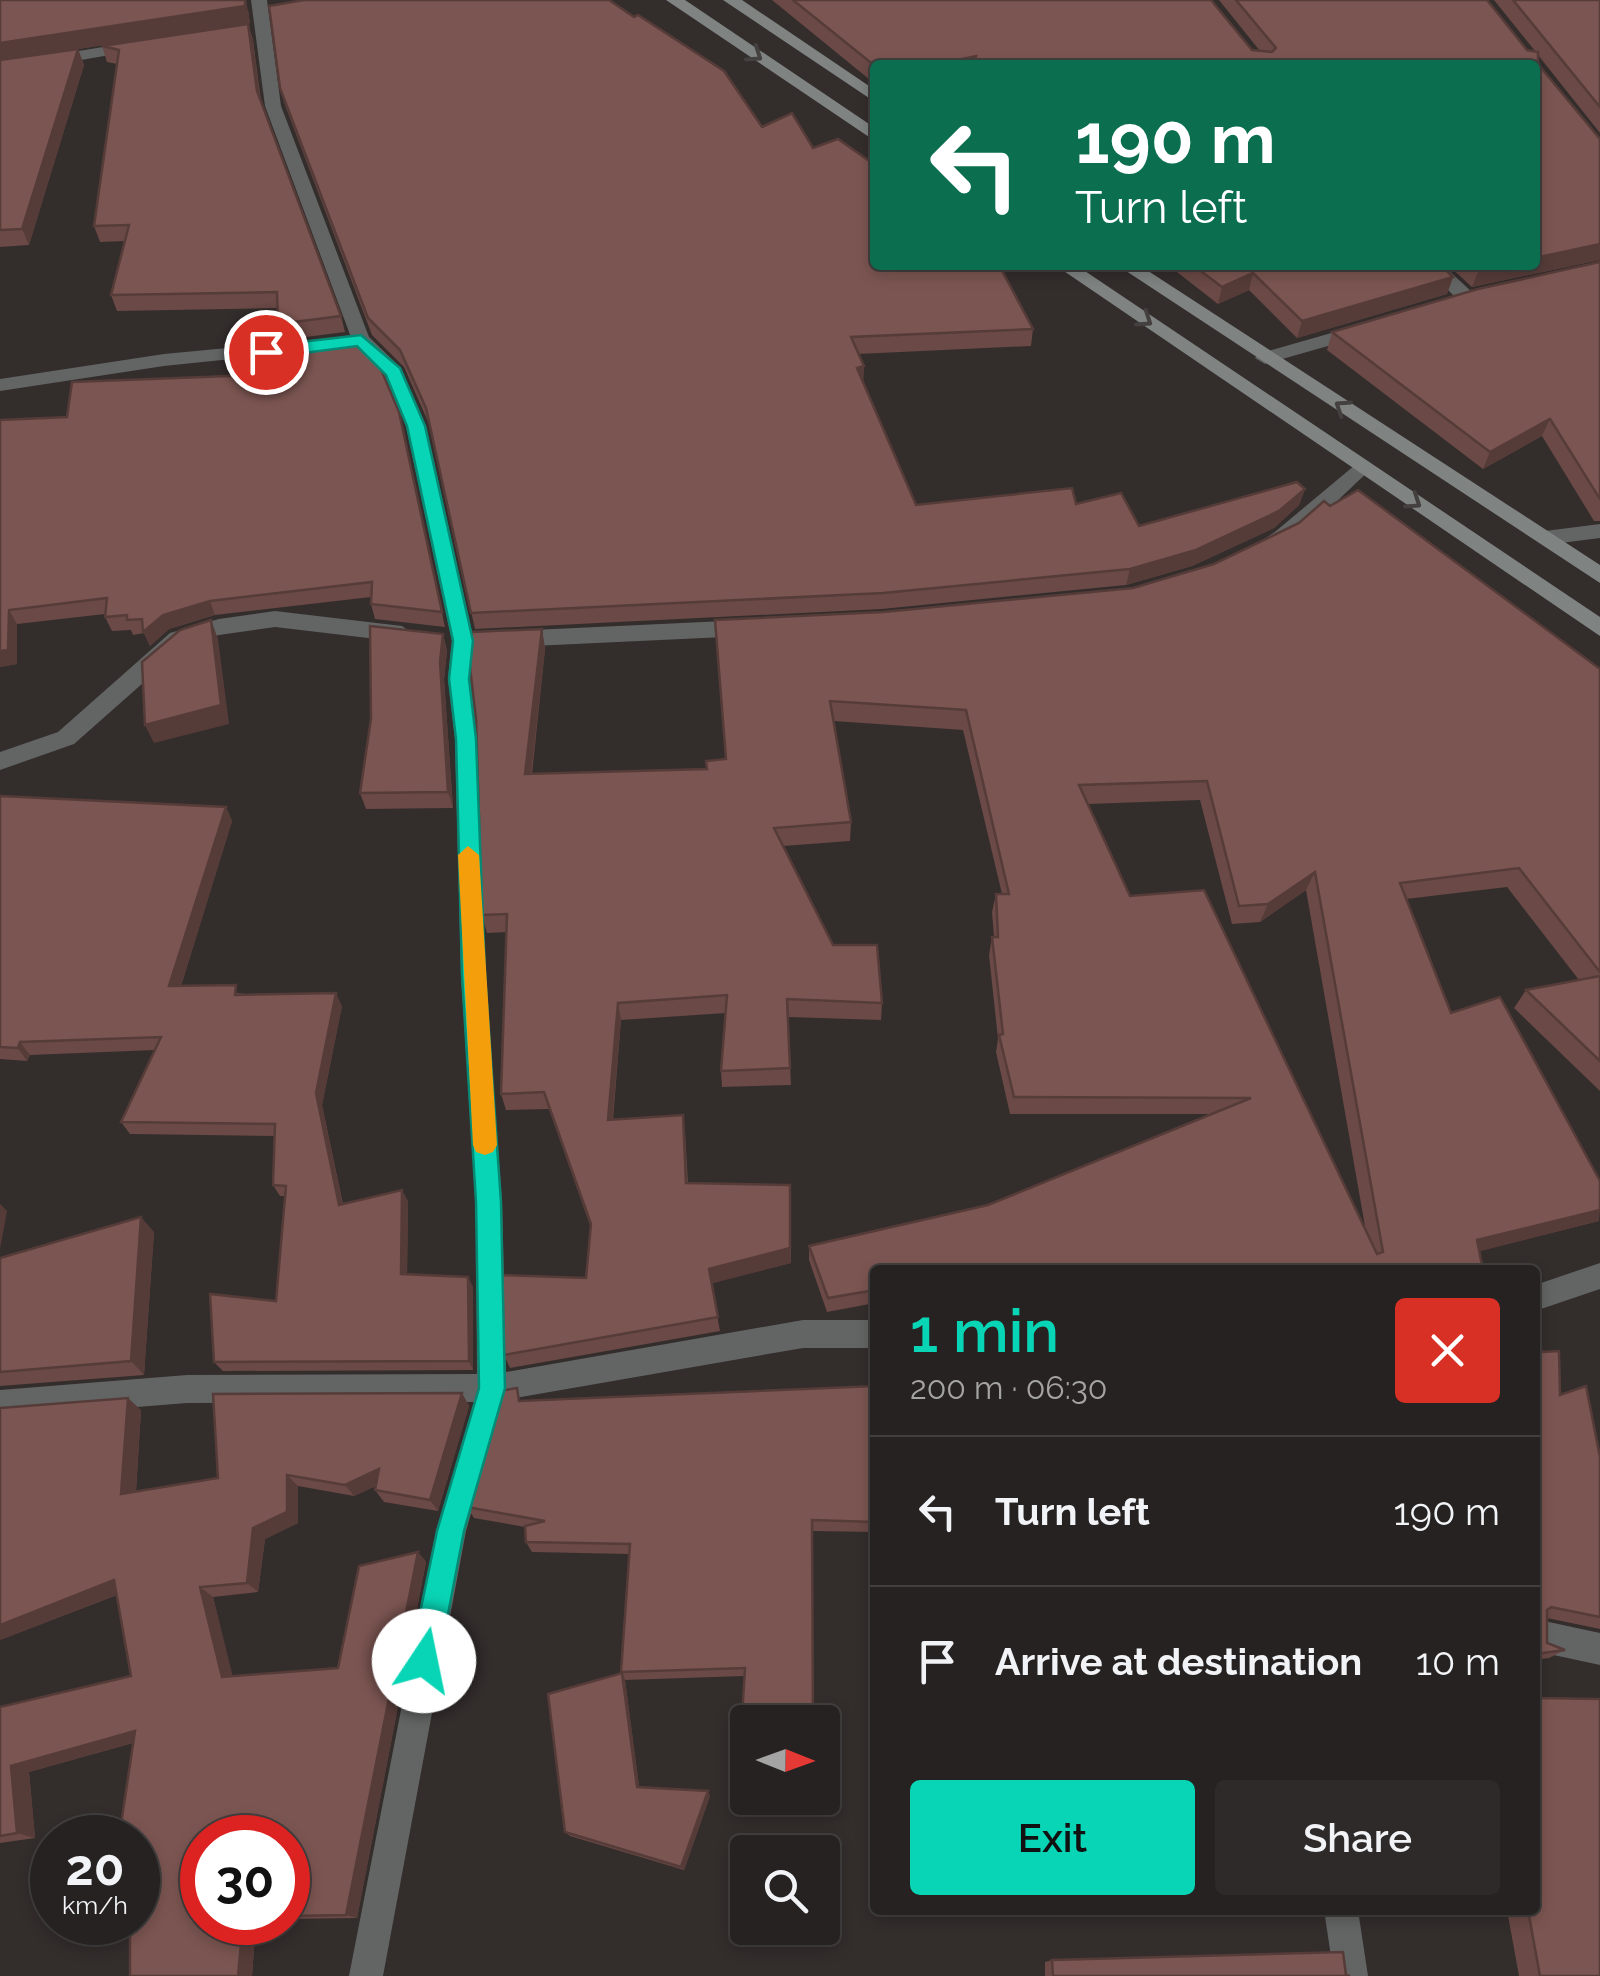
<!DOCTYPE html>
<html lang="en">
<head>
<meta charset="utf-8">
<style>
	body { margin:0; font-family:Raleway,sans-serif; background:#2e2a2a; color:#f1f3f6; height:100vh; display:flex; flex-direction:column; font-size:38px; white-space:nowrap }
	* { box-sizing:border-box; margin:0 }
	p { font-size:32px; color:#a4a4a5 }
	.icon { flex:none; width:55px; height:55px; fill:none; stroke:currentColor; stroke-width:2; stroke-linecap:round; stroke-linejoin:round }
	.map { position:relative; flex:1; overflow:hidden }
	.sheet { position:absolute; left:870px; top:1265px; width:670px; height:650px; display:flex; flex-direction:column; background:#262221; border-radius:10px; box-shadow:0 5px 15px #0003,0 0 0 2px #423f3f }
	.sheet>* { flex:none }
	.guide { position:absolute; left:870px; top:60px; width:670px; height:210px; border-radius:10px; box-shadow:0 5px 15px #0003,0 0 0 2px #423f3f; background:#0b6e4f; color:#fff; overflow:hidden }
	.needle { width:65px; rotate:91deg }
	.controls { position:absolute; left:730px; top:1705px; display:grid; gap:20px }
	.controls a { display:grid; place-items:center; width:110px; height:110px; border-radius:10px; background:#262221; box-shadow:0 5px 15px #0003,0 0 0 2px #423f3f; font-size:50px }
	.speed { position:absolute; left:30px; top:1815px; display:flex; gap:20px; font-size:50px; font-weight:700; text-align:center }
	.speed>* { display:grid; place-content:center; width:130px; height:130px; border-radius:50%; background:#262221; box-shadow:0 5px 15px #0003,0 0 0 2px #423f3f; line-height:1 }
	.speed small { font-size:25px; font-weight:400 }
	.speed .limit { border:15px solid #d22; background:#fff; color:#111 }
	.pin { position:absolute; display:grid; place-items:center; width:85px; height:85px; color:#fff; margin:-42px; border:5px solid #fff; border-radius:50%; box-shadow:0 2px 10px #0007 }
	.me { position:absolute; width:110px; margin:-55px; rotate:11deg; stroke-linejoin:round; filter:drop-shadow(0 0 8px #0008) }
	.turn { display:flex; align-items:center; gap:35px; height:210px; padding:0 40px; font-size:45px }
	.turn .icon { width:130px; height:130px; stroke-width:2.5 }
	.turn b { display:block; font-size:70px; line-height:85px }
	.round { display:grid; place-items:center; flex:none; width:105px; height:105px; border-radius:10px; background:#2e2a2a }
	.head { display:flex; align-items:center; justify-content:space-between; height:170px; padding:0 40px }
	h1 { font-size:60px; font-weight:600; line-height:75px; color:#08d5b5 }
	.primary-button { display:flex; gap:20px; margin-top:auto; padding:20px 40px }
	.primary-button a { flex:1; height:115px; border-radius:10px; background:#08d5b5; color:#111; font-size:40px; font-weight:600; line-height:115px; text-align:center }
	.primary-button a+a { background:#2e2a2a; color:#f1f3f6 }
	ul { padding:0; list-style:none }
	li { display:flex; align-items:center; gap:30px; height:150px; padding:0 40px; border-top:2px solid #423f3f }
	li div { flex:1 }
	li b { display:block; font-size:38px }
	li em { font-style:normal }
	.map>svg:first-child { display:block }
</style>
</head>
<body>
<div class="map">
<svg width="1600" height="1976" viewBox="0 0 1600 1976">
	<rect width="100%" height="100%" fill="#332d2c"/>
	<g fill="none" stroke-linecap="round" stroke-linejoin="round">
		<g fill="#626564" fill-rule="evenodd">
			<path d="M251,0h16l14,106 88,231 32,31 25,58 48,215 -4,38 7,60 8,236 17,227 4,170 297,-52h72v28h-72l-300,52 -37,131 -83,445h-34l87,-445 38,-129 -287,1 -187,15v-28l187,-15 290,-1 -1,-172 -15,-227 -6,-236 -7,-60 4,-38 -46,-215 -21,-51 -33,-35 -87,-234z"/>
			<path d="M133,42l8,5 -2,3 -139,24v-10z"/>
			<path d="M1423,265h20l31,29v8h-14z"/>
			<path d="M1363,324l9,6 -2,4 -105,30 -10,-6 3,-4z"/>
			<path d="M311,340l7,2v8l-154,16 -164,25v-12l164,-25z"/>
			<path d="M1361,460l10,7 -3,5c-21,18 -80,83 -106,76l-3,-5 17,-12z"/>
			<path d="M1600,524v14l-55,7 -10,-7 10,-7z"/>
			<path d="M275,611l127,15 11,8 -11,8 -127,-15 -56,8 -33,10 -112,99 -74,26v-18l58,-20 112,-99 49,-14z"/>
			<path d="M746,620l11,8 -11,8 -235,11 -11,-8 11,-8z"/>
			<path d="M1600,1263v26l-65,22v-26z"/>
			<path d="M1535,1619l65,14v32l-65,-14z"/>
			<path d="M1324,1910h34l10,66h-34z"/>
		</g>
		<g fill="#7f8482" fill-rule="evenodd">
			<path d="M666,0h19l190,128v13z"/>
			<path d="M723,0h19l133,90v12z"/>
			<path d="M1055,265h21l524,352v19z"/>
			<path d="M1117,265h22l461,300v18z"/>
		</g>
	</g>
	<g fill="#6a4946" fill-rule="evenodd">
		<path d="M0,0l248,10 2,13 -172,26 6,16 -55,180 -29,2z"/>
		<path d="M772,0h439l41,50 8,1 -41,-51h268l40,50 8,1 -41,-51h106v133l-62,-78v9l62,75v121l-128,27 -24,-22h87v-200h-660v19z"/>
		<path d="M248,24l5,16 8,61 80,215 4,16 -63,8 -4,-16 -1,-16 -160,3 -6,-16 13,-54 -24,1 -6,-16 23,-162 -10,-2 -5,-16z"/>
		<path d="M280,88l482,39 51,21 220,181 -2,17 -173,8 6,12 -1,16 53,123 160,-1 63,22 166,-37 -6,16 -25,23 -82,38 -66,19 -244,24 -407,20 -46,-205 -25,-57 -32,-32 -87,-230z"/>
		<path d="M1600,262v259h-6l-52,-85 -59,33 -156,-119 5,-18z"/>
		<path d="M1168,265h273l12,12 -6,17 -150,44 -48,-48 -31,14z"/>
		<path d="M399,412l46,215 -70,-8 -4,-15v-7l-156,18 -46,14 -19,17 -6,-13 -11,2 -2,-5 -19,1 -7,-14v-3l-88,10v40l-17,3v-247z"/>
		<path d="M1330,506l270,163v422l-86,-83 12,-18 53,-10 -72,-93 -101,12 45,114 148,208 -120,30 -604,19v33l-48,9 -18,-52v-14l179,-41 223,-91h-201l-14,-62 2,-13 -9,-84 3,-18h2l-2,-25 4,-18h6l-39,-164 -129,-9 17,101 -1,19 -67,5 50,99 49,58 -1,17 -93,-3 3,68 -69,2 -1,-16 5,-58 -105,7 -8,100 72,11 3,52 102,2 1,78 -80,20 9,48 -210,37 -6,-13 82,-77 5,-50 -42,-119 -43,1 -5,-16 6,-162 -20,1 -5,-18 60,-286 3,20 -13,125 175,-5 18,-10 158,-147 250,-24 81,-24 85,-41zM1200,800l32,124 28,-2 46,-32 60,342 -236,-336 -42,-92z"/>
		<path d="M443,634l4,17 -3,28 9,129 -87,1 -6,-16z"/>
		<path d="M0,796l226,11 6,14 -51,165 161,20 -20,99 21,99 65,-3 -1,73 66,13v83l-250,1 -9,-9 62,-61 9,-105h-5l-7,-11 2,-49 -145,-2 -9,-12 34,-72 -125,5 -3,6 -27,-2z"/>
		<path d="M154,1232l-10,143 -144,11v-128z"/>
		<path d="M1535,1334l25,61 40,62v172l-53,-11v25l18,7 -16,8 -14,2z"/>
		<path d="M875,1386v146l-63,-1 -64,191v6l-5,-4 -1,-7 2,-41 -119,4 14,107 71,9 -26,74 -114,-34 -5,-4 57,-159 7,-119 -97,-2 -6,-10 -1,-15 -51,-9 -7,-11 56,-106z"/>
		<path d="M462,1393l7,13 -31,105 -54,-9 -9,-12 1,-4 -22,10 -56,-10v37l-33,16 -7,53 -45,5 19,79 106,-8 80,-116 8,10 -69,356 -69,1v-81l-86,84h54l-4,54h-122l3,-233 -104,29 6,66 -35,5v-136l131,-31 -14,-81 -117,45 141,-230 -5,82 82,-14z"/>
		<path d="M1507,1910h28l65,66h-81z"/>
		<path d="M1052,1960l294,15 4,1h-305v-14z"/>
	</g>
	<g fill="#563c39">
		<path d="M246,0l4,23 -172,26 6,16 -55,180 -7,-16 -22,-168v-18z"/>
		<path d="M248,24l5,16 8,67 -4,-16z"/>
		<path d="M976,56v9h-43z"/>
		<path d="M1600,244v16l-128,27 7,-17 22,-5h34v-7z"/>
		<path d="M1253,273l-4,17 -31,14 4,-17z"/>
		<path d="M1453,277l-6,17 -150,44 5,-17z"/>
		<path d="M864,366l-1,17 -6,-15z"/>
		<path d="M1550,419l-8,17 -59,33 7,-17z"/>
		<path d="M1305,489l-6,16 -25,23 -82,38 -66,19 4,-16z"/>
		<path d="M210,601l5,14 -46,14 -19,17 -7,-14 20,-17z"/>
		<path d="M9,610l8,14v40l-17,3v-16z"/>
		<path d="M211,620l7,19 11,85 -75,19 -9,-18z"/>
		<path d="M542,629l3,20 -16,144 -4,-19z"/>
		<path d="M443,634l4,17 -3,28 9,129 -5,-16 -8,-130z"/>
		<path d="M226,807l6,14 -55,178 -8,-13z"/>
		<path d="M1315,872l-9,18 -46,32 8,-18z"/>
		<path d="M336,993l6,13 -20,99 23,111 -6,-11 -23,-112z"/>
		<path d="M618,1003l3,17 -10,116 -3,-16z"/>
		<path d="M20,1042l10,13 -3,6 -9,-13z"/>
		<path d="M402,1190l6,11 -1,83 -6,-10z"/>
		<path d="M0,1204l7,7 -7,38z"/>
		<path d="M1600,1210l-1,11 -134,34 12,-15z"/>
		<path d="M141,1217l13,15 -10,143 -13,-14z"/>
		<path d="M790,1248l1,15 -81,21 -1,-15z"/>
		<path d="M468,1277l5,10v83l-4,-9z"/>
		<path d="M462,1393l7,13 -31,105 -8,-11z"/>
		<path d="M128,1398l13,12 -6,95 -14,-11z"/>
		<path d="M379,1469l9,11 -34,16 -9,-11z"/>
		<path d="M287,1475l11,11v37l-33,16 -7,53 -11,-9 6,-55z"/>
		<path d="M418,1552l8,10 -69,356 -11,-3z"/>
		<path d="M114,1580l15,10 -129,50v-15z"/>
		<path d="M200,1587l13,10 22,88 -13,-8z"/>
		<path d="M622,1673l3,7 15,112 -3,-5z"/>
		<path d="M135,1731l15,7 -121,34 6,66 -18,-5 -6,-67z"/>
		<path d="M708,1791l2,5 -26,74 -3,-3z"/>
		<path d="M243,1922h13l-4,54h-14z"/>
	</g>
	<g fill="#7b5551" stroke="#563c39" stroke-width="2.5" fill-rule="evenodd">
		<path d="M0,0h245v6l-245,37z"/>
		<path d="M304,0h305l25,17 4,-2 86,56 38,56 30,-14 21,35 25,-9 37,26v100h124l34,64 -182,8 13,29 -7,2 59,137 156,-17 4,16 45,-11 18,33 158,-44 8,7 -26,22 -83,39 -66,19 -247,24 -412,20 -45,-205 -26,-58 -32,-32 -88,-230 -11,-82z"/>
		<path d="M793,0h418l41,50 20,2 4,-4 -40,-48h251l40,50 11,2v12l62,75v105l-65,14v-193h-561l2,-9 -43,9 -58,1z"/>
		<path d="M1513,0h87v107z"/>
		<path d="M248,24l9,67 84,225 -63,8 -1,-32 -166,3 18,-70 -35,1 25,-176 -17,-4z"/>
		<path d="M78,49l-56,180 -22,1v-170z"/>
		<path d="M1600,262v237l-50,-80 -60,33 -158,-120 146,-43z"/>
		<path d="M1193,265h248l12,12 -151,44 -49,-48 -31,14z"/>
		<path d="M1474,265h27l-22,5z"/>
		<path d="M352,336l26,26 21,50 43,200 -71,-8 1,-22 -162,19 -47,14 -20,17 -1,-13 -15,1v-5l-22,2 2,-19 -98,12 -1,40 -8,1v-231l67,-3 5,-35 207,-8 -1,-29z"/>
		<path d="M1358,490l242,179v303l-81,-104 -119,15 51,130 49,-16 100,184v29l-123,30 6,30h-608v20l-47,8 -19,-52 179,-41 263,-107 -237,-1 -15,-62 4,-1 -11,-97h6l-2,-43h13l-43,-184 -136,-9 21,121 -77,6 59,117h44l5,58 -95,-4 3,69 -69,3 6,-76 -109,8 -10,117 75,-5 3,68 104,2v63l-81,21 9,48 -214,38 -2,-80 84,3 5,-54 -47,-132 -43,2 6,-180 -25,1 -6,-196 -7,-60 3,-27 70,-3 -17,145 182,-5 -1,-8 20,-2 -11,-139 168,-8 250,-24 81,-24 85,-41 25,-22 6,5zM1207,781l32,125 29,-2 47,-32 68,380 -6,2 -173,-364 -74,6 -51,-111z"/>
		<path d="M211,620l10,85 -76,20 -3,-63 38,-32z"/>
		<path d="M370,626l73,8 -3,28 8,130 -88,1 11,-74z"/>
		<path d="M0,796l226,11 -57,179 67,-1 -1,10 101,-2 -20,100 23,112 63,-15 -1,84 67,3 1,84 -255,1 -4,-68 66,7 10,-115 -13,-1 2,-61 -154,-2 40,-85 -141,5 -2,6 -18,-1z"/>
		<path d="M1600,976v85l-74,-71z"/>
		<path d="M141,1217l-10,144 -131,11v-114z"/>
		<path d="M1535,1334l7,18 17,-1 1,44 26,-9 14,71v160l-49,-10 -4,3v33l18,7 -30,4z"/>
		<path d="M875,1386v136l-63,-2 1,202h-65l-6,-5 3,-49 -124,4 9,-128 -104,-2 -1,-16 20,-5 -78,-14 33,-116 17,-3 2,13z"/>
		<path d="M462,1393l-32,107 -55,-10 4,-21 -34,16 -58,-10v37l-34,16 -6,55 -47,4 22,90 116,-9 21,-102 59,-14 -72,363 -58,1v-78h-86v84h41l-5,54h-108v-54h8v-84h-19l16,-107 -124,35 6,67 -17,3v-129l131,-31 -17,-96 -114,45v-217l128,-10 -7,96 97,-16 -5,-84z"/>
		<path d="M622,1673l15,114 71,4 -27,76 -116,-35 -17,-138z"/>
		<path d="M1535,1698l65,1v277h-60l-12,-66h7z"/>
		<path d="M1343,1952l3,23 4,1h-297l-1,-16z"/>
	</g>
	<defs><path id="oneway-chevron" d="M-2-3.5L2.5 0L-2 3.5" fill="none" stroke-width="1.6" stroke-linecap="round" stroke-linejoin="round" transform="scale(2.5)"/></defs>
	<g stroke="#43403f">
		<use href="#oneway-chevron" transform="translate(755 55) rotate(34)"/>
		<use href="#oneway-chevron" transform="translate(1145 320) rotate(34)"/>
		<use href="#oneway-chevron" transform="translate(1342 407) rotate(-147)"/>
		<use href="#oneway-chevron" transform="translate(1414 502) rotate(34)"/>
	</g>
	<path fill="#08d5b5" stroke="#058a76" stroke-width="2.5" d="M361,335l39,33 25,58 48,215 -4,38 7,60 9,236 16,227 4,186 -41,143 -25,130 -4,10 -11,4 -10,-4 -4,-10 27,-130 42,-143 -3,-186 -14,-227 -6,-236 -7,-60 4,-38 -46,-215 -21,-51 -29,-29 -91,12 -9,-6 9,-6z"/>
	<path fill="#f59e0b" d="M468,846l11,9 18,290 -4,7 -8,3 -9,-3 -3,-7 -15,-290z"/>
</svg>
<div class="controls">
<a><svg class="needle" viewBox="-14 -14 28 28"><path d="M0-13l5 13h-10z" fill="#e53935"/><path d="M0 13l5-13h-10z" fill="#a4a4a5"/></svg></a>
<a><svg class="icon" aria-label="search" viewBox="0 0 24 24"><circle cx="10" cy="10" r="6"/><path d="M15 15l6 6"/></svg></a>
</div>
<div class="speed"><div>20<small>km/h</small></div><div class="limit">30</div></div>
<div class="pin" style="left:266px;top:352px;background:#d93025"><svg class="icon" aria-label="arrive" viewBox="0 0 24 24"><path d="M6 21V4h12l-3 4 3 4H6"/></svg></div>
<svg class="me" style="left:424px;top:1661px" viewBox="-20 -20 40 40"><circle r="19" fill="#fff"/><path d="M0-13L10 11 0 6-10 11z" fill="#08d5b5"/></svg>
<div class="guide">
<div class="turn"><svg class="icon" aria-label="left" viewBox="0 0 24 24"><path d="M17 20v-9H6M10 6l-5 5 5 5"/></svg><div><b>190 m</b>Turn left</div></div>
</div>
<section class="sheet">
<div class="head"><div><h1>1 min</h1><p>200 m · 06:30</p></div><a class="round" style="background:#d93025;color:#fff"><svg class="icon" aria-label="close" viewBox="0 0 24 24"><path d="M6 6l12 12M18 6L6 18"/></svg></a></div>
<ul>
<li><svg class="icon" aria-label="left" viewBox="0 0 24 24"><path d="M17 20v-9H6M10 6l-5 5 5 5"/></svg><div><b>Turn left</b></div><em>190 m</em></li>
<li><svg class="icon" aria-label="arrive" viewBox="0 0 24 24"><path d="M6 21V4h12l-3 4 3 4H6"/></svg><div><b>Arrive at destination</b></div><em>10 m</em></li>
</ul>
<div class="primary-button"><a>Exit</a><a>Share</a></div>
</section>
</div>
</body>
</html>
